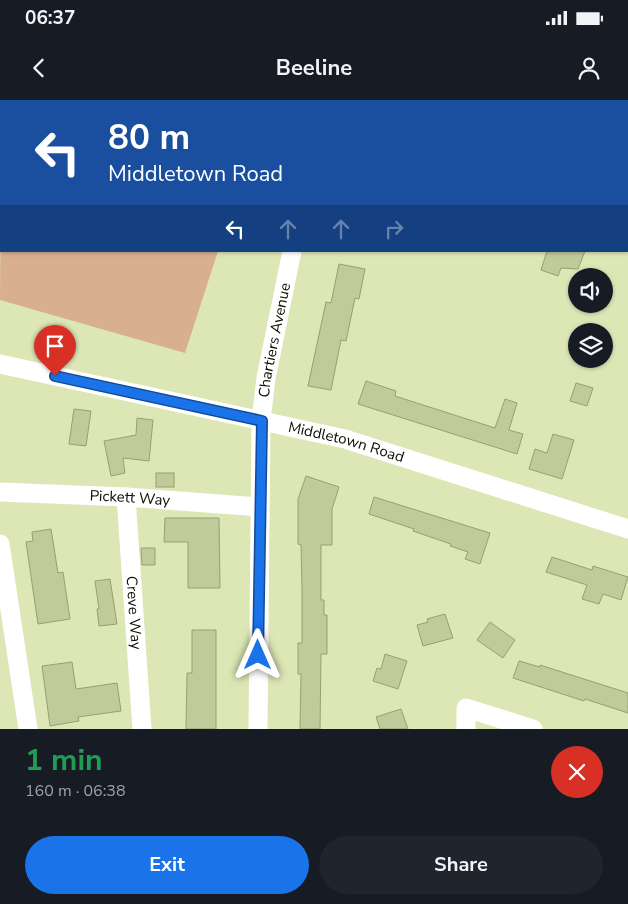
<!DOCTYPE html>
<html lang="en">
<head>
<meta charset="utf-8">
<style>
	body { margin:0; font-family:"Nunito Sans",sans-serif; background:#20242c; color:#f1f3f6; height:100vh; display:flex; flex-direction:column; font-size:19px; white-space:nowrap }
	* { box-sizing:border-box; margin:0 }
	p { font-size:16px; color:#9ea1a6 }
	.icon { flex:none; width:28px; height:28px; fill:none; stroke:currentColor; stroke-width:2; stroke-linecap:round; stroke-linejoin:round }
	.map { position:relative; height:629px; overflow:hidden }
	.side { display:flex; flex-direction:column; background:#171b24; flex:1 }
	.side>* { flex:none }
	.guide { position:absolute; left:0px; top:0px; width:629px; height:152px; box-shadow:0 1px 4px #0004; background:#1a4fa0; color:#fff; overflow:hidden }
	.tools { position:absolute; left:568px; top:168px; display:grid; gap:10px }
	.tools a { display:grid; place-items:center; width:45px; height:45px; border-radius:50%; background:#171b24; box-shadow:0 1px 4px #0004; font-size:25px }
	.pin { position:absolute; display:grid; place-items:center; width:42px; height:42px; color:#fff; margin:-51px -21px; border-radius:50% 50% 50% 0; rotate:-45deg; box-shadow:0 0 5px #0007 }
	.pin .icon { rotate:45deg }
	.me { position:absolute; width:55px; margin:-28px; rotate:0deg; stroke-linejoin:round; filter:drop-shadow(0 0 4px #0008) }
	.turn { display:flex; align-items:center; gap:18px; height:105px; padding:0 25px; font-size:22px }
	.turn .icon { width:65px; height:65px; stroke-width:2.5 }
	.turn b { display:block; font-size:35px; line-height:42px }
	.lanes { display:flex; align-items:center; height:48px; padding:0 25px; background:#0003; justify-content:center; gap:25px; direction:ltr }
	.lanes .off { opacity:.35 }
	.round { display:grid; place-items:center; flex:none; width:52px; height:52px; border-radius:26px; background:#20242c }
	.headline { display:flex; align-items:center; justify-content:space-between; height:85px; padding:0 25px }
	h1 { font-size:30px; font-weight:700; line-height:38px; color:#1e9e55 }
	.cta { display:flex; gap:10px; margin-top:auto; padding:10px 25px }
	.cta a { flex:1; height:58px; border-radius:30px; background:#1a73e8; color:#fff; font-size:20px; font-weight:700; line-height:58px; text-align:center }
	.cta a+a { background:#20242c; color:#f1f3f6 }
	.status { display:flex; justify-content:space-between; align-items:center; height:35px; padding:0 25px; background:#171b24; direction:ltr }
	.status svg { height:14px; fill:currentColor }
	header { display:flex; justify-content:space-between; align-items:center; height:65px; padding:0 25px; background:#171b24; font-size:22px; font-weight:700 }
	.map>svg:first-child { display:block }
</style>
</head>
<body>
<div class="status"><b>06:37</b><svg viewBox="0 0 49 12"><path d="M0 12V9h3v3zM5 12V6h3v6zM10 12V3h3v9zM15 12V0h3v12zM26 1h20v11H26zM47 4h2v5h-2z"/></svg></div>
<header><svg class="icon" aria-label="back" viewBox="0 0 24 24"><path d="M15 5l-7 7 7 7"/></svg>Beeline<svg class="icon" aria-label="person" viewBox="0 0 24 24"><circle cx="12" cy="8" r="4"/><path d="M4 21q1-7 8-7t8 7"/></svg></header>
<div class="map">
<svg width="628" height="629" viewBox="0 0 628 629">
	<rect width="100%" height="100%" fill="#dde7b6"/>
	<g fill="#d9af91">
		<path d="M14,0h253l-253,1z"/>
		<path d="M1,44v107h217l-33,102 -185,-53z"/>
	</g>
	<g fill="#c0ca9a" stroke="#97a071">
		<path d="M547,151h38l-7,18 -17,-1 -3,8 -17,-6z"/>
		<path d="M339,164l26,5 -6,30 -4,-1 -9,43 -5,-1 -10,50 -23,-4 18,-84 5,1z"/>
		<path d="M366,281l30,10 -1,5 100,32 10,-29 12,4 -8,27 14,4 -6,20 -159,-50z"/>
		<path d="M576,283l17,5 -6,18 -17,-5z"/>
		<path d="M74,309l17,2 -5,35 -17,-2z"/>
		<path d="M137,318l16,2 -4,41 -26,-3 2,15 -14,3 -7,-35 32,-6z"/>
		<path d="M553,334l21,6 -12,39 -33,-10 6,-20 12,4z"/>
		<rect x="156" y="373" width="18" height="14"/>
		<path d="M306,376l33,11 -7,22v36h-11v55h3v15h3v39h-6l-1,75h-20l1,-55h-3v-31h4v-55l-1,-43 -3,-1v-45z"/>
		<path d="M374,397l116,36 -10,31 -15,-5 3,-7 -18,-6 1,-2 -38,-13 1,-2 -45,-15z"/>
		<path d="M165,418h54l1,70h-32v-46h-24z"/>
		<path d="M51,429l7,44 5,-1 7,47 -32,5 -12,-82 7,-1 -1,-9z"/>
		<path d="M141,448h14v17h-13z"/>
		<path d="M552,457l40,13 1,-4 35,11 -7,23 -18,-6 -4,10 -17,-5 5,-14 -41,-13z"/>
		<path d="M110,479l7,45 -18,2 -2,-17h2l-4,-28z"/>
		<path d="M445,514l8,24 -30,8 -6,-21 11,-3 -1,-3z"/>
		<path d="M490,522l25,18 -12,18 -26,-18z"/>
		<path d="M192,530h24v99h-30l1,-56h5z"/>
		<path d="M385,554l22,7 -9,28 -25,-8 4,-13 4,1z"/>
		<path d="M519,561l21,6v-2l88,28v20l-43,-14 -1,2 -71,-23z"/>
		<path d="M72,562l4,27 41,-6 4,28 -43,6 1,4 -29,5 -8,-60z"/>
		<path d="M401,609l7,20h-28l-4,-12z"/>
	</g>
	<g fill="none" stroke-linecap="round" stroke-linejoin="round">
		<g stroke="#fff" stroke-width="19">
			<path d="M374,1l1,-1"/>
			<path d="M628,87v1"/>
			<path id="s1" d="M0,264l345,75 283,90"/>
			<path id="s2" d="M0,392l126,5 133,10"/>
			<path id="s3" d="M126,397l16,232"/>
			<path d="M0,444l28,185"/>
			<path id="s4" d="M258,629l3,-308 5,-43 26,-127"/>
			<path d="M466,629v-21l67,21"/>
		</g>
	</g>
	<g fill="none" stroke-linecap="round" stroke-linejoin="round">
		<defs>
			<path id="route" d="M55,276l207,45 -4,234"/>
		</defs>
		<use href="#route" stroke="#114b97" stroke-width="12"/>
		<use href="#route" stroke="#1a73e8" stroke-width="9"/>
	</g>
	<g text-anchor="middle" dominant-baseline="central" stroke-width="4" stroke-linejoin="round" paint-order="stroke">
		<g font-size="15" fill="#0b0d01" stroke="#fff">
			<text stroke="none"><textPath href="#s4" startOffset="390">Chartiers Avenue</textPath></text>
			<text stroke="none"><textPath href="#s1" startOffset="355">Middletown Road</textPath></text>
			<text stroke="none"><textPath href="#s2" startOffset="130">Pickett Way</textPath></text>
			<text stroke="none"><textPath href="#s3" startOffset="116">Creve Way</textPath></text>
		</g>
	</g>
</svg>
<div class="tools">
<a><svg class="icon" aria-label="sound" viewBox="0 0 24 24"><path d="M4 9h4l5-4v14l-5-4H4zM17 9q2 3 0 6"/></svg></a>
<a><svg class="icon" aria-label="layers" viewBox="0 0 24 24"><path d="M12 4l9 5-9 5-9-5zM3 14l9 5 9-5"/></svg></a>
</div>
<div class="pin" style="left:55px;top:276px;background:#d93025"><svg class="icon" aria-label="arrive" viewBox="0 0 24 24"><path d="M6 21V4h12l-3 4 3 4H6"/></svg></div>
<svg class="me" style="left:258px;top:555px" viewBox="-20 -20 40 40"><path d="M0-17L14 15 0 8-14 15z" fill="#1a73e8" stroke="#fff" stroke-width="4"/></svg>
<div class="guide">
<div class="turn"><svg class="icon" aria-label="left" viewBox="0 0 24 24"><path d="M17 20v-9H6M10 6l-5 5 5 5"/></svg><div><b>80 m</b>Middletown Road</div></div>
<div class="lanes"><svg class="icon" aria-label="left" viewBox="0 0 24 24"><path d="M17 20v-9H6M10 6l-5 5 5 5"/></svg><svg class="icon off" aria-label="ahead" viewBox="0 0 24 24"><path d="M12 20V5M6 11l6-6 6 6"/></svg><svg class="icon off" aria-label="ahead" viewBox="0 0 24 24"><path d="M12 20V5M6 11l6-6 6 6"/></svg><svg class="icon off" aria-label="right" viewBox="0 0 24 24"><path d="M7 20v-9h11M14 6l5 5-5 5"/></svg></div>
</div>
</div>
<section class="side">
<div class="headline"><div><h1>1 min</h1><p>160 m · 06:38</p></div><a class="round" style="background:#d93025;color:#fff"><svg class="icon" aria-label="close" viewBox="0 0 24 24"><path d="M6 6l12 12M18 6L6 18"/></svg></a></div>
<div class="cta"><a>Exit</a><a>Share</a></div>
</section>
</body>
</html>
